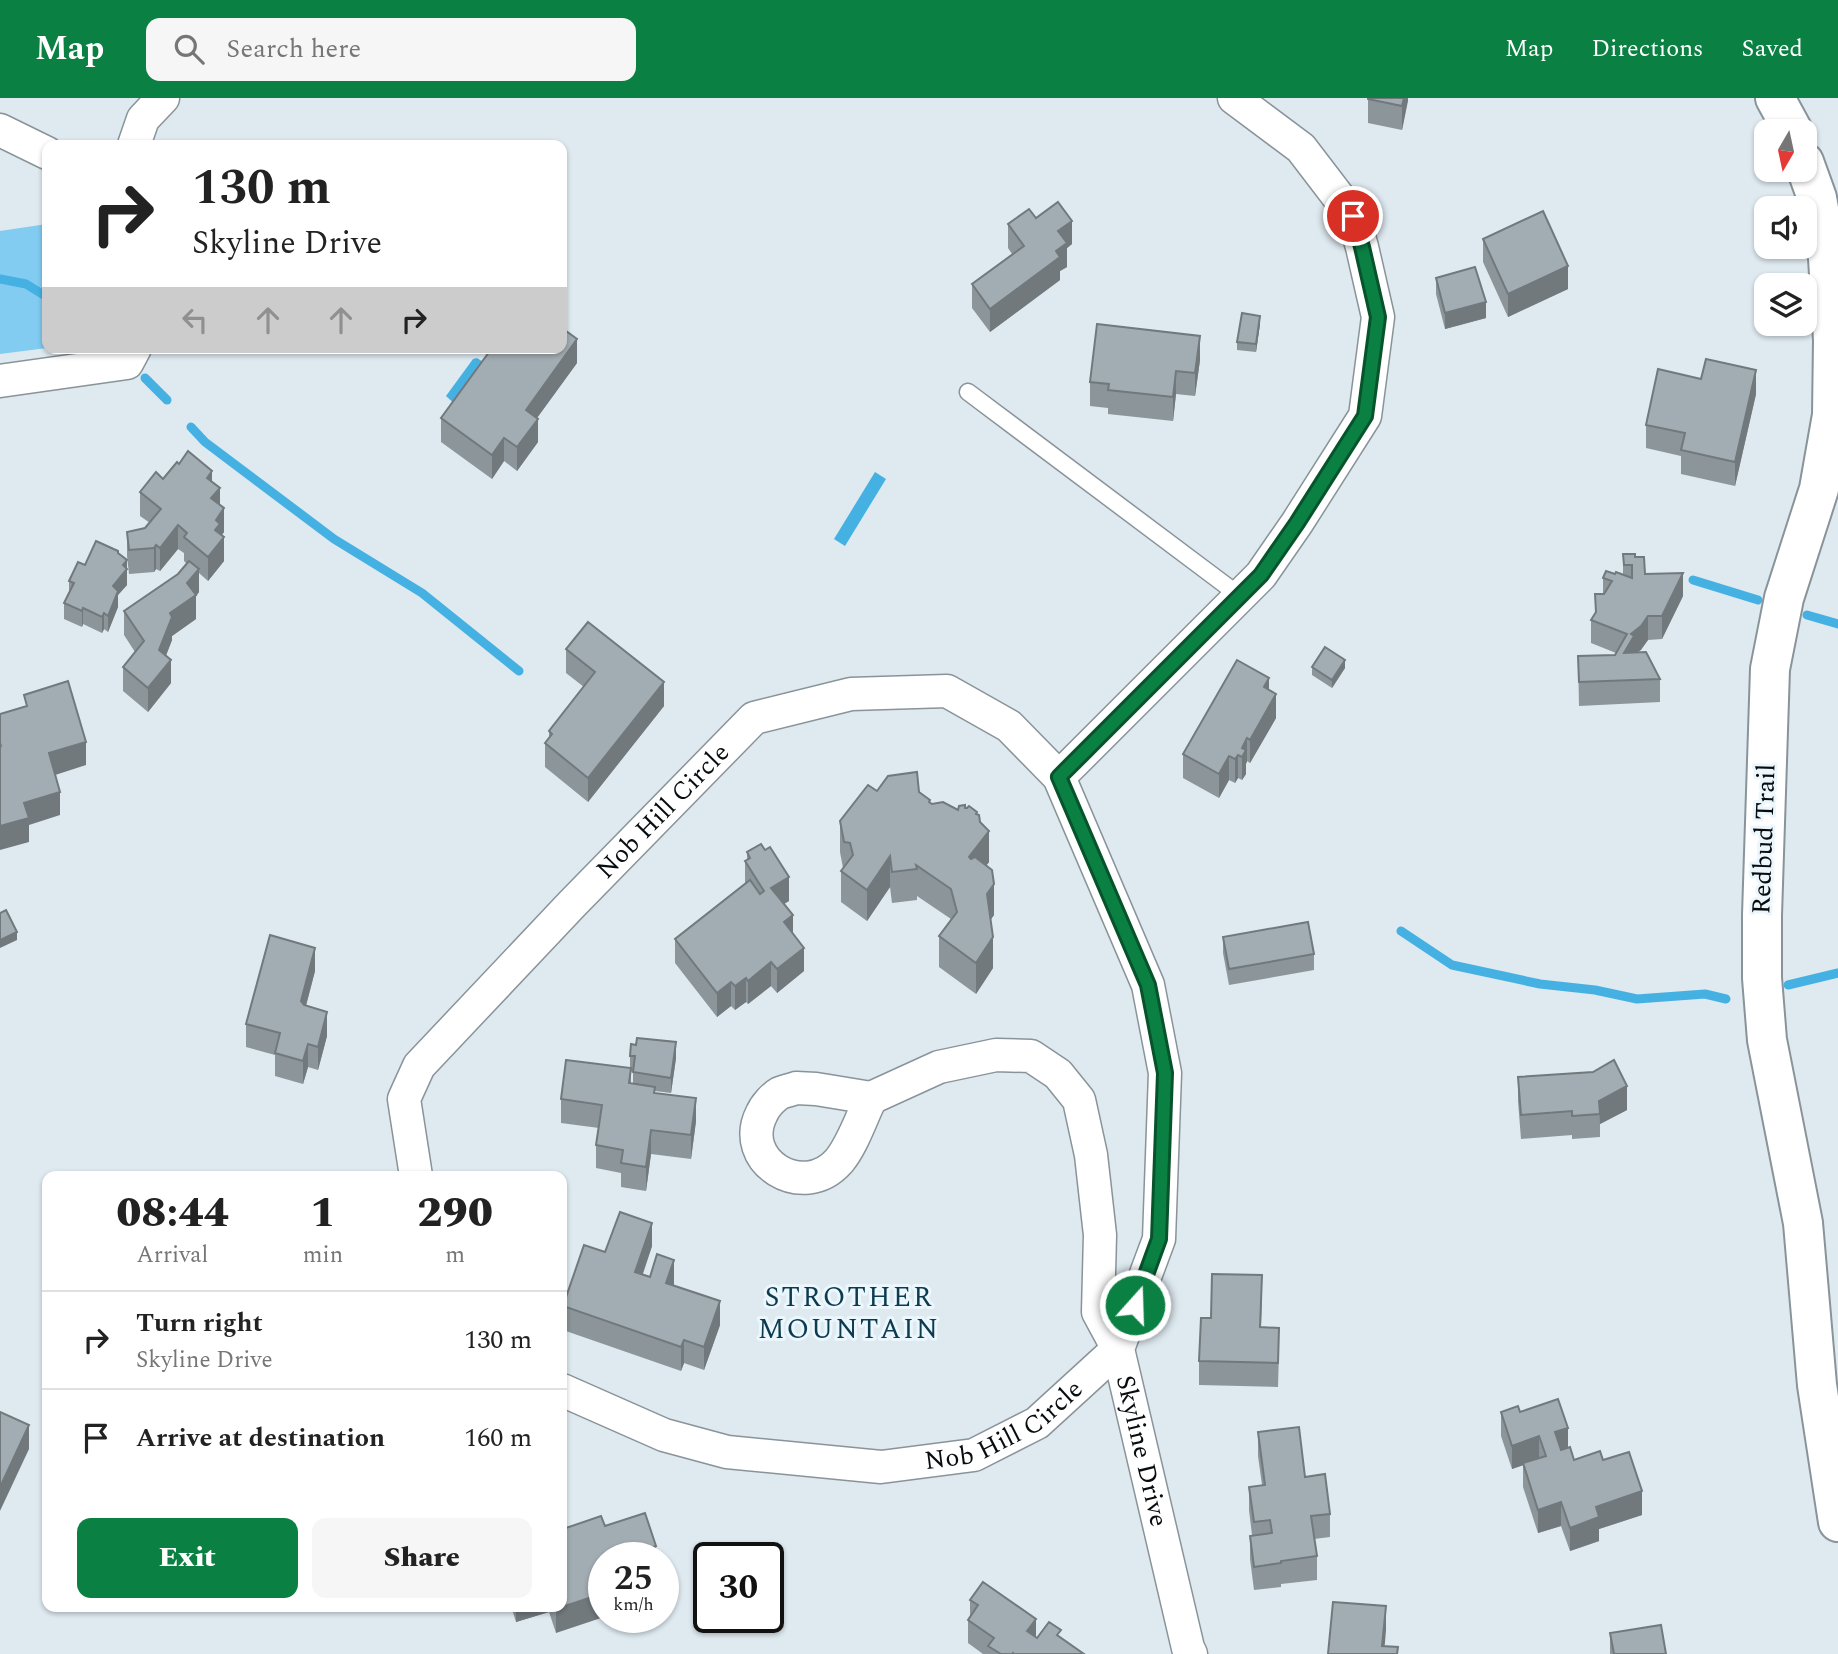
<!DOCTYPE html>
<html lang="en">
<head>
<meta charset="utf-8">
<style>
	body { margin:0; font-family:Spectral,serif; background:#f6f6f6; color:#222; height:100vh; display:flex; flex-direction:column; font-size:26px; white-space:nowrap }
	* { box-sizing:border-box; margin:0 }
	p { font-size:23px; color:#767676 }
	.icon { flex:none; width:38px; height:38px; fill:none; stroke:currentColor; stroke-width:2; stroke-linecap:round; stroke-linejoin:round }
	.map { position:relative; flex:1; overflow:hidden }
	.sheet { position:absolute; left:42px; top:1073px; width:525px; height:441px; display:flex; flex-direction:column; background:#fff; border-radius:14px; box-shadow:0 2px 5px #0004 }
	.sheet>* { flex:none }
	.top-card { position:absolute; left:42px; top:42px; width:525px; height:214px; border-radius:14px; box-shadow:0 2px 5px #0004; background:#fff; color:#222; overflow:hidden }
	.needle { width:46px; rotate:189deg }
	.controls { position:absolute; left:1754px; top:21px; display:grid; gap:14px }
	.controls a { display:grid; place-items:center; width:63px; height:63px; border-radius:14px; background:#fff; box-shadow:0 2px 5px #0004; font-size:35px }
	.speed { position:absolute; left:588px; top:1444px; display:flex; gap:14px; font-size:35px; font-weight:700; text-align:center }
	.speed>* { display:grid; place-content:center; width:91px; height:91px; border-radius:50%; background:#fff; box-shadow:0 2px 5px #0004; line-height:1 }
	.speed small { font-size:18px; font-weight:400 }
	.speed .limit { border:4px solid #111; border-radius:10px; background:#fff; color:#111 }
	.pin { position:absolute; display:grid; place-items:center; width:60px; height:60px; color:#fff; margin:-30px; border:4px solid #fff; border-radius:50%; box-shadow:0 2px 7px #0007 }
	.me { position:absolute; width:77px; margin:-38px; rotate:20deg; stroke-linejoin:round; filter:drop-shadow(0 0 5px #0008) }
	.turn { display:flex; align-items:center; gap:24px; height:147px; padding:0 35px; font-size:32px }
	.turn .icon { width:91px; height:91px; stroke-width:2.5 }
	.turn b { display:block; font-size:49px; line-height:60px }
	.lanes { display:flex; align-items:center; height:66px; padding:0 35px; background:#0003; justify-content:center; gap:35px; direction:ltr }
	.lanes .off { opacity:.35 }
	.eta { display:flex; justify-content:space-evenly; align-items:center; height:119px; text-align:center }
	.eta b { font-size:42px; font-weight:800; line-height:49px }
	.action { display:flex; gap:14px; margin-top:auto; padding:14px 35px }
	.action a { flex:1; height:80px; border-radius:14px; background:#0b8043; color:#fff; font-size:28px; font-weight:800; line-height:80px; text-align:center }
	.action a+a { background:#f6f6f6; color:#222 }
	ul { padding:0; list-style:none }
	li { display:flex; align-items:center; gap:21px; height:98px; padding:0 35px; border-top:2px solid #e0e0e0 }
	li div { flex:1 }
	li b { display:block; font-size:26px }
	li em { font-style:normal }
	header { display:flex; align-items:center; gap:42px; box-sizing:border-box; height:98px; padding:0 35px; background:#0b8043; color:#fff }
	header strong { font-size:33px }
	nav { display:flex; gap:38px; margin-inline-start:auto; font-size:24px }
	.search { width:490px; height:63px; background:#f6f6f6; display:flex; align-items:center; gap:18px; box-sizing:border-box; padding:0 24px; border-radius:14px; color:#767676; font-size:26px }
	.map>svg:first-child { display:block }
</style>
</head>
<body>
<header>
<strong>Map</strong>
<div class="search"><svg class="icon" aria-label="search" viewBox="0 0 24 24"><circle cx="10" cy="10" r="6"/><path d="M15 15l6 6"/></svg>Search here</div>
<nav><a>Map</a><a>Directions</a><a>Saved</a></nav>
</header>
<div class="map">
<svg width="1838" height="1556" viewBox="0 0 1838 1556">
	<rect width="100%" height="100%" fill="#dee9f0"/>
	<path fill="#82cbf1" d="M47,126v124l-47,6v-123z"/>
	<g fill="#45b1e3">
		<path d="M477,260l14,9 -32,41 -13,-12 27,-37z"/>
		<path d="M875,374l11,7 -41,67 -11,-7z"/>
	</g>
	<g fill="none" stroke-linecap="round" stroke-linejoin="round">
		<g stroke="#45b1e3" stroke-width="9">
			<path d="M0,181l26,5 21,13"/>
			<path d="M145,280l22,22"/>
			<path d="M191,329l14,15 129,97 88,54 97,78"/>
			<path d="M1693,482l65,20"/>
			<path d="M1807,517l31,9"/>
			<path d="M1401,833l51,34 88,19 55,6 42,9 68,-5 21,5"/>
			<path d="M1788,887l50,-12"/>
		</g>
		<defs>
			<path id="lane" d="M968,294l272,204"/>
			<g id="street">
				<path d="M0,32l47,23"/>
				<path d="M134,47l9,-26 20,-21"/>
				<path d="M0,283l127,-18 8,-15"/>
				<path d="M1059,679l202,-202 36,-52 68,-107 13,-99 -16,-70 -9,-31 -52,-68 -67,-50"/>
				<path d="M796,990l20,1 55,9c-10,20 -18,46 -32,63 -36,41 -102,0 -77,-48 3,-7 11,-16 18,-20 5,-2 11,-3 16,-5z"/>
				<path id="s1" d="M416,1078l-12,-77 15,-33 153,-162 182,-186 97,-24 96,-3 62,35 50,51 89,208 17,88 -6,166 -41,110 70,299 3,6"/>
				<path id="s2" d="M562,1292l102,45 63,17 154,15 93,-12 63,-32 81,-74 -20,-37 2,-77 -9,-80 -12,-55 -21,-26 -27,-18 -35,-1 -57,12 -68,31"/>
			</g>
			<g id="secondary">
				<path d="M1775,0l18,33"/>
				<path d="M1804,64l13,36 11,60 5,82 -1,75 -13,74 -35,109 -14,71 -8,246v63l5,62 36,183 14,162 21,137"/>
			</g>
		</defs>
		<use href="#lane" stroke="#89949a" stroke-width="19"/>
		<use href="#street" stroke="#89949a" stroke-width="35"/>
		<use href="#secondary" stroke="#89949a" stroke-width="42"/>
		<use href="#lane" stroke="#fff" stroke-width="16"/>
		<use href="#street" stroke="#fff" stroke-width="32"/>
		<use href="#secondary" stroke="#fff" stroke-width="38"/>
	</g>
	<g fill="#8b959a" fill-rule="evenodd">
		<path d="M1368,0h40l-6,32 -34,-7z"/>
		<path d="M1036,120l36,26 -5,4v19l-7,4v9l-70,52 -18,-24v-24l40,-30 -4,-6v-24z"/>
		<path d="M1483,141l85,50 -60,28 -25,-55z"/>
		<path d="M1436,180l50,40 -41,11 -9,-35z"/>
		<path d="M1260,226l-4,28 -19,-2v-8z"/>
		<path d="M1200,262l-5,36 -19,-2 -3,27 -65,-7v-6l-18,-2v-24z"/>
		<path d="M577,265l-40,55 1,24 -21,29 -13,-10 -12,18 -51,-37v-24z"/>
		<path d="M1756,296l-21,92 -54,-12v-18l-35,-8v-23z"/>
		<path d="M163,381l49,3 8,23 4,27 -2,3 2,26 -16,20 -9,-8v19l-3,4v23l-24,17v4l-6,15 5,28 -23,29 -25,-21v-24l12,-15 -11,-17v-24l54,-37 9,-10 -3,-3v-8l-6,-4 -18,22 -4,-2 -2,3 -25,2 -2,-18v-24l18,-4 5,-5 -10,-7v-24z"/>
		<path d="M118,455l9,7v25l-9,10v12l-10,25 -4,-3 -2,4 -19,-9 -1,3 -18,-8v-16l5,-10v-12l16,-16z"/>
		<path d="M1623,456l12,3 10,17 38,22 -21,43 -14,1 -11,13 23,26v23l-81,4 -1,-50 37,-1 1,-2 -25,-10v-23l4,-7v-19h8v-16l12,-4 8,1z"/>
		<path d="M566,551l98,57 -76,96 -43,-35v-24l4,-5v-7l35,-44 -18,-14z"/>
		<path d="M1312,569l33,1 -13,20 -20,-13z"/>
		<path d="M1269,592l7,28 -26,45 -3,-2 -1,3v10l-4,6 -4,-2 -3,5 -6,-3 -10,18 -36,-20v-24z"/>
		<path d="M877,693l42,1 13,12 26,6 7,-2 12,6 12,48 -3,4 8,49 -4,5 3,48 -17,26 -37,-27v-31l12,-17 -34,-23v4l-25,3 -2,-16 -23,34 -26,-19v-31l2,-3 -3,-16v-31z"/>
		<path d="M747,754l42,49 -5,3 20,67 -27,22 -6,-7 -23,18 -2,-2 -11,8 -4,-4 -14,11 -42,-54v-24l70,-55v-23l2,-1z"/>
		<path d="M1223,839l91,17v16l-85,15 -6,-32z"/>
		<path d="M315,873l-9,35 21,30 -9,34 -10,-3 -5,17 -28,-8v-21l-29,-8v-23z"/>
		<path d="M636,947l40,13 -5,35 -16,-2v2l41,28 -5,38 -40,-5 -5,37 -25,-4v-14l-25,-5v-23l3,-17 -38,-5v-24l69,-31v-12zM633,973v13h-2v-12z"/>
		<path d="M1518,979l109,33 -27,14v13l-28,2v-4l-51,4 -3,-38z"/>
		<path d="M652,1148l-9,28 31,10 -1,1 47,40 -16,45 -20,-7 -3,8 -118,-41v-24l42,-54z"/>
		<path d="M1262,1201l-1,28 18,24 -1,36 -79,-2v-24l12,-43z"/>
		<path d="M1501,1314h19l48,36 6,12h29l39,55 -43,14v12l-29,10 -9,-25 -23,7 -15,-46v-22l-11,4 -11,-33z"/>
		<path d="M1258,1334l47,45 25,37v23l-16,2 3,17v24l-36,4v3l-27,3 -4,-31v-23l2,-1 -3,-25v-23l13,-2 -4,-29z"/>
		<path d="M605,1428l51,32h-52l-48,75 -7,-21 -33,10 -5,-16h51l4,-78z"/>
		<path d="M970,1502l67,38h24l23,16h-101l-15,-11v-23l2,-4z"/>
		<path d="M1610,1535l56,21h-56z"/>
	</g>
	<g fill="#71797d">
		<path d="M1404,0h4v3l-6,29v-24z"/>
		<path d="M1072,123v23l-5,4v19l-7,4v9l-70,52v-23l68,-78z"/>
		<path d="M1568,168v23l-60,28v-23z"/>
		<path d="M1486,204v16l-41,11v-16z"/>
		<path d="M1260,218v8l-4,28v-8z"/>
		<path d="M1200,238v24l-5,36v-23z"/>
		<path d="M577,241v24l-51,70v-23z"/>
		<path d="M1756,272v24l-21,92v-24z"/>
		<path d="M1176,273v23l-3,27v-24z"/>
		<path d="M538,321v23l-21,29v-24z"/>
		<path d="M504,340v23l-12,18v-24z"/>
		<path d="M212,373v23l-5,-16z"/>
		<path d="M220,390v23l-9,-13z"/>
		<path d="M224,410v24l-4,5h4v24l-16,20v-24l8,-37z"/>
		<path d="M178,427v24l-18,22v-23z"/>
		<path d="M156,447v24l-2,3v-24z"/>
		<path d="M127,462v25l-9,10v12l-10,25v-16l5,-30 10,-21z"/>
		<path d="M199,471v23l-3,4v23l-24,17v4l-13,34v-24l11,-37 17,-30z"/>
		<path d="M1683,475v23l-21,43v-23z"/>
		<path d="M83,510v16l-1,3v-16z"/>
		<path d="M104,515v16l-2,4v-16z"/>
		<path d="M1648,518v24l-7,10 -7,5 -10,-2 7,-19z"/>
		<path d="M171,562v23l-23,29v-24z"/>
		<path d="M1345,562v8l-13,20v-8z"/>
		<path d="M1269,580v24l-5,-15z"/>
		<path d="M664,584v24l-76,96v-24z"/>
		<path d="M1276,596v24l-26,45v-23z"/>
		<path d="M1247,640v23l-1,3v10l-4,6v-32z"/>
		<path d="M86,644v23l-37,12v-24z"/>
		<path d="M1238,657v23l-3,5v-24z"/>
		<path d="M1229,658v24l-10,18v-24z"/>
		<path d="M60,694v23l-31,10v17l-29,8v-24l24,-23z"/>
		<path d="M989,733v31l-20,26v-31z"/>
		<path d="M890,758v31l-23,34v-31z"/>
		<path d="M789,779v24l-18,10v-23z"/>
		<path d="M994,786v31l-7,10v-31z"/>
		<path d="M793,817v24l-9,-17z"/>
		<path d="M17,834v8l-17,8v-8z"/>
		<path d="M993,839v31l-17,26v-31z"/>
		<path d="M315,850v23l-14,53v-23z"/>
		<path d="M804,850v23l-27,22v-24z"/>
		<path d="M771,864v24l-23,18v-23z"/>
		<path d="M746,880v24l-11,8v-24z"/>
		<path d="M731,884v24l-14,11v-24z"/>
		<path d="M327,914v24l-9,34v-23z"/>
		<path d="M676,944v16l-5,35v-15z"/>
		<path d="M308,946v23l-5,17v-23z"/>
		<path d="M1627,988v24l-27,14 -1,-23z"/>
		<path d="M696,1000v23l-5,38v-24z"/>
		<path d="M651,1032v24l-5,37v-24z"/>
		<path d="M652,1125v23l-17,50v-24z"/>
		<path d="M674,1162v24l-8,22v-23z"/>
		<path d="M720,1203v24l-16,45v-23z"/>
		<path d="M684,1242v23l-3,8v-24z"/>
		<path d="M29,1327v24l-29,62v-24z"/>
		<path d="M1568,1330v24l-13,4v-24z"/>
		<path d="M1539,1338v24l-27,9v-23z"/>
		<path d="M1642,1393v24l-43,14v12l-29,10v-23l26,-21z"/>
		<path d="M1561,1404v24l-23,7v-23z"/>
		<path d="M656,1448v12h-36z"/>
		<path d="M604,1495v24l-48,16v-24z"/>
		<path d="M516,1508h33v6l-33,10z"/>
		<path d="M1386,1508v24l-2,24 -2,-8z"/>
		<path d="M1036,1521v23l-9,-11z"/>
	</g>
	<g fill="#a2adb3" stroke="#71797d" stroke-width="2">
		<path d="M1368,0h36l-2,8 -34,-7z"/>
		<path d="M1058,104l14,19 -14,10 9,12 -11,8 4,6 -70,52 -18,-25 52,-38 -16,-22 21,-15 7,9z"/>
		<path d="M1543,113l25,55 -60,28 -25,-55z"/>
		<path d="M1475,169l11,35 -41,11 -9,-35z"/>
		<path d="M1242,215l18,3 -4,28 -19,-2z"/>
		<path d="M1097,226l103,12 -5,37 -19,-2 -3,26 -65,-7 1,-6 -19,-2z"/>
		<path d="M562,230l15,11 -51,71 12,9 -21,28 -13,-9 -12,17 -51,-37 51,-70h70z"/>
		<path d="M1706,261l50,11 -21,92 -54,-12 4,-17 -39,-8 12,-56 43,10z"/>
		<path d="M188,353l24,20 -5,7 13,10 -9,10 13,10 -8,12 4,4 -5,6 9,7 -16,20 -24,-20 3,-4 -9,-8 -18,23 -4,-3 -2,3 -25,2 -2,-18 18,-4 16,-19 -21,-17 16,-20 7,7 14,-17 2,2z"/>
		<path d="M96,443l22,10v2l9,7 -4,5 4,4 -14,17 5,5 -10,25 -4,-3 -2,4 -19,-9 -1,3 -18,-8 10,-20 -5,-2 9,-19 7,3z"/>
		<path d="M1623,456h12v3h9l1,17 38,-1 -21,43h-14l-7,10 -10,8 3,2 -10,17 22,-1 14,27 -81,3 -1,-26 37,-1 12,-21 -36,-14 5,-8 -1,-18h9l8,-13 -9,-3 3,-7 9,3 1,-2 16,6v-13h-8z"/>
		<path d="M189,463l10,8 -12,14 9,12 -26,18 2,4 -13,33 12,10 -23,28 -25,-21 21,-26 -20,-30 54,-37z"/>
		<path d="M588,524l76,60 -76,96 -43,-35 7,-9 -3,-3 46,-59 -29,-23z"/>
		<path d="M1325,549l20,13 -13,20 -20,-13z"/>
		<path d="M1237,562l32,18 -5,9 12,7 -26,46 -3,-2 -5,10 4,2 -4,7 -4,-2 -3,4 -6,-3 -10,18 -36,-20z"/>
		<path d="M68,583l18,61 -37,11 11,39 -36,11 5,15 -29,8v-79l1,-1 -1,-3v-29l27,-8 -3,-11z"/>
		<path d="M917,674l2,20 11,8 -1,2 3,2 11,-2 15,8 1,-4 6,-1v3h2l2,-2 8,6 -1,2 3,1 1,7 9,9 -20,26 2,2 4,-2 17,13 2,14 -7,10 6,43 -17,26 -37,-27 18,-24 -6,-23 -35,-24 1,4 -25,3 -2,-16 -23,34 -26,-19 12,-16 -3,-12 -6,-1 -4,-21 28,-36 9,6 11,-15z"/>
		<path d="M761,746l4,6 5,-3 19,30 -18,11 22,27 -9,7 20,26 -27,21 -6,-7 -23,19 -2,-3 -11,8 -4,-4 -14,11 -42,-54 75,-59 10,14 4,-3 -19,-30 5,-3 -3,-6z"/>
		<path d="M6,812l11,22 -17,8v-27z"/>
		<path d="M1308,824l6,32 -85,15 -6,-32z"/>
		<path d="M270,837l45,13 -14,53 3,4 23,7 -9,35 -10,-3 -5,17 -28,-8 5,-20 -34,-9z"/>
		<path d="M637,940l39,4 -5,36 -38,-6 2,-16h-5l1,-12 5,1z"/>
		<path d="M566,962l65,8 -2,15 26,4 -1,6 42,5 -5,37 -40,-5 -5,37 -25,-4 2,-13 -27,-5 6,-40 -41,-6z"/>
		<path d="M1614,962l13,26 -28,15 1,13 -28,2v-5l-51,4 -3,-38 75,-5z"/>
		<path d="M620,1114l32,11 -17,49 15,5 7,-23 17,6 -8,23 54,18 -16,46 -20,-7 -3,7 -118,-41 21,-61 21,7z"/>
		<path d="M1212,1176l50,1 -2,52 19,1 -1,35 -79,-2 2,-43h10z"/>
		<path d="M1558,1301l10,29 -13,4 6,18 9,-3 4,13 26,-9 3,9 26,-8 13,39 -46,16 3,10 -29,11 -9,-26 -23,8 -15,-47 23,-7 -7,-20 -27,10 -11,-34 17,-6 2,6z"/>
		<path d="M0,1314l29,13 -29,62z"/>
		<path d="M1299,1329l6,50 20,-3 5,40 -19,2 6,40 -36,5v2l-27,4 -4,-31 22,-3 -2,-13 -16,2 -5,-35 16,-2 -7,-53z"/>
		<path d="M645,1415l11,33 -36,12h-16v35l-48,16 -1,-3h7v-90l4,12 35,-12 4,10z"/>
		<path d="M983,1484l53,37 -9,12 10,7 12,-16 12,8 -4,5 27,19h-70l-1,-1 -1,1h-11l-13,-8 6,-8 -26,-18 10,-15 -8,-5z"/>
		<path d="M1333,1504l53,4 -4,40 16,1 -1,7h-69z"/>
		<path d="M1661,1527l5,29h-52l-4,-21z"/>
	</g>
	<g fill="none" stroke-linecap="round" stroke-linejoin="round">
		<defs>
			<path id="route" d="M1135,1207l24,-66 6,-166 -17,-88 -89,-208 202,-202 36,-52 68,-107 13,-99 -16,-70 -9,-31"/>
		</defs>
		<use href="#route" stroke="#07532c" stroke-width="18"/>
		<use href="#route" stroke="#0b8043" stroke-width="12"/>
	</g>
	<g text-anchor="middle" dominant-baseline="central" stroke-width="6" stroke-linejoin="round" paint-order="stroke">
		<g font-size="26" fill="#080c0e" stroke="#ebf7fd">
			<text stroke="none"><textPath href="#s1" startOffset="467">Nob Hill Circle</textPath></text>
			<text transform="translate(1764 741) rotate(-88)">Redbud Trail</text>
			<text stroke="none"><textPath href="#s2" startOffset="464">Nob Hill Circle</textPath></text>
			<text stroke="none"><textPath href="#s1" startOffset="1640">Skyline Drive</textPath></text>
		</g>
		<g font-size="28" letter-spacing="2" fill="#0c3a4f" stroke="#ebf7fd">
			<text x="849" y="1199">STROTHER<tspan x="849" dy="32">MOUNTAIN</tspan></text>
		</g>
	</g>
</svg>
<div class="controls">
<a><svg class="needle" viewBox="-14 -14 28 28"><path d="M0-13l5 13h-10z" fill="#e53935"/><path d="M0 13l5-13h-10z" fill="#767676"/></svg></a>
<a><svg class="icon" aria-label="sound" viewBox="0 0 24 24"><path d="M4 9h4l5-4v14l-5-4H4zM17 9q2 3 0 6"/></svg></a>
<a><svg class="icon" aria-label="layers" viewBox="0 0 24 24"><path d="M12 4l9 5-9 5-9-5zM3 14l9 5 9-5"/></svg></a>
</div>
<div class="speed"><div>25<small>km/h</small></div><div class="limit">30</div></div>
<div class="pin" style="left:1353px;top:118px;background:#d93025"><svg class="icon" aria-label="arrive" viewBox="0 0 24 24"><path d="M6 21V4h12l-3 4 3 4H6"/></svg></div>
<svg class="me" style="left:1135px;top:1207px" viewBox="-20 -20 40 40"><circle r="17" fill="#0b8043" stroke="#fff" stroke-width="3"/><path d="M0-11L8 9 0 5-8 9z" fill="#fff"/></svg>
<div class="top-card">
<div class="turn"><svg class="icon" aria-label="right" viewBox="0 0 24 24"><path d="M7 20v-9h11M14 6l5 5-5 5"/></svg><div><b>130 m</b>Skyline Drive</div></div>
<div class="lanes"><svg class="icon off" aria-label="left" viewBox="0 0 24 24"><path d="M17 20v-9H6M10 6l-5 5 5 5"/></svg><svg class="icon off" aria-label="ahead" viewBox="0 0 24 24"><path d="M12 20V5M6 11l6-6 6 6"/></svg><svg class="icon off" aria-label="ahead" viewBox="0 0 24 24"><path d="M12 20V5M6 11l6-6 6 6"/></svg><svg class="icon" aria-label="right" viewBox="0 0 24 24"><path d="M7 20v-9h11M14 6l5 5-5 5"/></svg></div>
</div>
<section class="sheet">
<div class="eta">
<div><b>08:44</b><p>Arrival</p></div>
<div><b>1</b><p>min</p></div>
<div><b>290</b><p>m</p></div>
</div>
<ul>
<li><svg class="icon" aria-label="right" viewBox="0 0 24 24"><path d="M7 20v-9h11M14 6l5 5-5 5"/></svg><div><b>Turn right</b><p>Skyline Drive</p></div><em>130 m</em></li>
<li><svg class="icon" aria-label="arrive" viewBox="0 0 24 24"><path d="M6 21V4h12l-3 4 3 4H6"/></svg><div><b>Arrive at destination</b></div><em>160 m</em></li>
</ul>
<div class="action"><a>Exit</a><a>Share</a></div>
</section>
</div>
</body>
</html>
